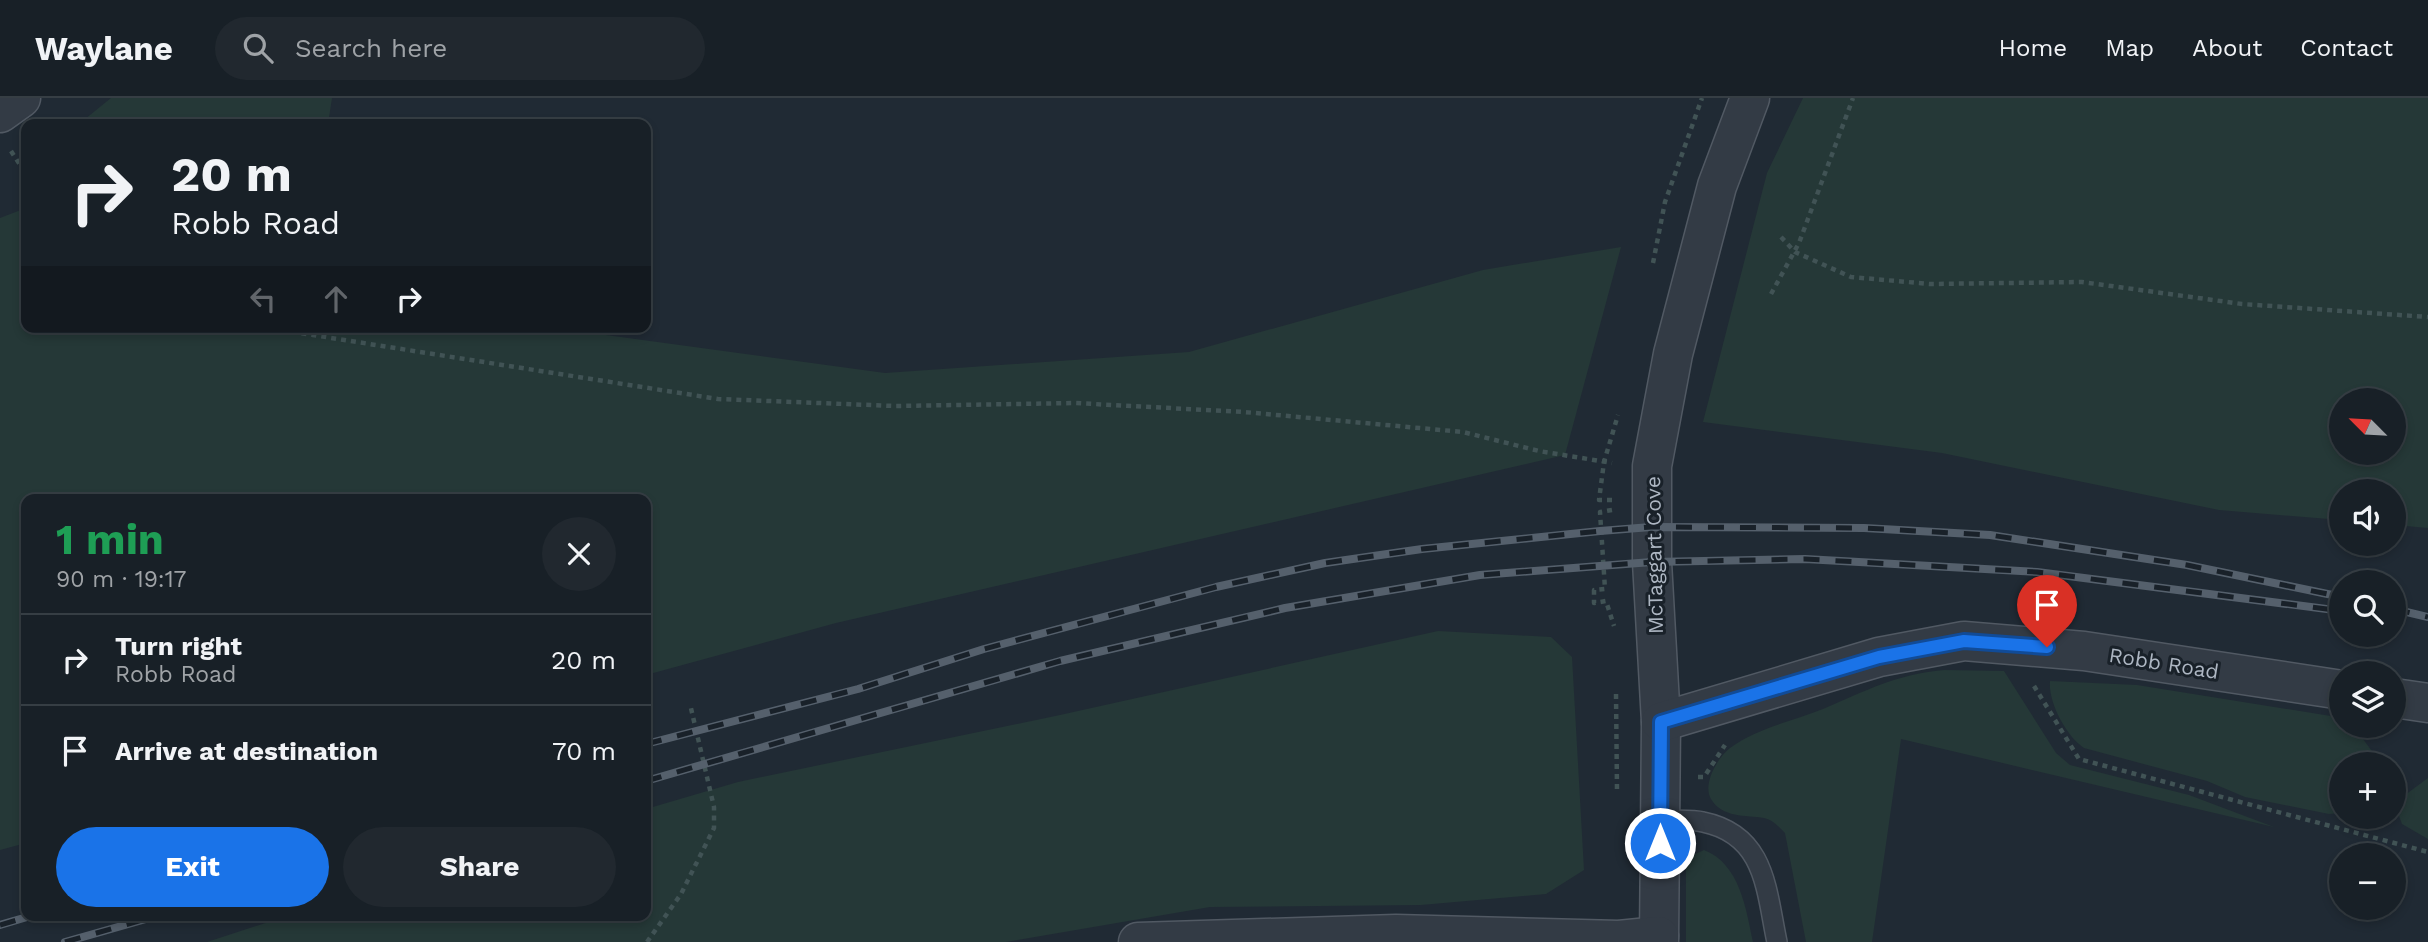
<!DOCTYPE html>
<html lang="en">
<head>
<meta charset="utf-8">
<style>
	body { margin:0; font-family:"Work Sans",sans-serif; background:#21282f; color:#f1f3f6; height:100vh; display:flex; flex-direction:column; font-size:26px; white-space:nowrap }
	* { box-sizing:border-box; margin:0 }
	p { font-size:23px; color:#9fa3a7 }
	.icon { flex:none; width:38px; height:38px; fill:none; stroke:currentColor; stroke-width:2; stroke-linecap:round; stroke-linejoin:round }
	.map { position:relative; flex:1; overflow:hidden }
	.details { position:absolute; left:21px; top:396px; width:630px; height:427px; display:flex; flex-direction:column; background:#182027; border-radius:14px; box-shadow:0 4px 10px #0003,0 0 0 2px #363e44 }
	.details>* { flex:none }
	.banner { position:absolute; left:21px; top:21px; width:630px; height:214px; border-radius:14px; box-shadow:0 4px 10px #0003,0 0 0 2px #363e44; background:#182027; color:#f1f3f6; overflow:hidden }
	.needle { width:46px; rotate:294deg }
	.controls { position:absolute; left:2329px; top:290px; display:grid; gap:14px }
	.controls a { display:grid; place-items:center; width:77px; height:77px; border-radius:50%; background:#182027; box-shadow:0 4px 10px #0003,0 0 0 2px #363e44; font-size:35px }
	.pin { position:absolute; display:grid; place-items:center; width:60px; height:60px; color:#fff; margin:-72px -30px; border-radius:50% 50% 50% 0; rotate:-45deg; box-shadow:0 0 7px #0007 }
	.pin .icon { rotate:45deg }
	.me { position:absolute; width:77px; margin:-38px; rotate:0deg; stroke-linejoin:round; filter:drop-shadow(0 0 5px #0008) }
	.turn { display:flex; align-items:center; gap:24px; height:147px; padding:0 35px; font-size:32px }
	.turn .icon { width:91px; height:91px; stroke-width:2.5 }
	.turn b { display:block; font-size:49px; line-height:60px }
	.lanes { display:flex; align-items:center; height:66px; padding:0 35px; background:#0003; justify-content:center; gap:35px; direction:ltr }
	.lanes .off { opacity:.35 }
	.round { display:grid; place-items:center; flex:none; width:74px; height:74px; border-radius:37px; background:#21282f }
	.overview { display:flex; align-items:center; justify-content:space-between; height:119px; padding:0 35px }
	h1 { font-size:42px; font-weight:700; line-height:52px; color:#1e9e55 }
	.cta { display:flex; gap:14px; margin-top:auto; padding:14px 35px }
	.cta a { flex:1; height:80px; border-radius:42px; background:#1a73e8; color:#fff; font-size:28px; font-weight:700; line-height:80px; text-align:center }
	.cta a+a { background:#21282f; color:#f1f3f6 }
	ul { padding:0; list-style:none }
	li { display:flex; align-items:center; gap:21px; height:91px; padding:0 35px; border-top:2px solid #363e44 }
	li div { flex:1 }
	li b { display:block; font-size:26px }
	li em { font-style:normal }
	header { display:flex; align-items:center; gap:42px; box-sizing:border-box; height:98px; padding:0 35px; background:#182027; border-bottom:2px solid #363e44 }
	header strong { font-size:33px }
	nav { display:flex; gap:38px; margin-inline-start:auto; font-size:24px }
	.search { width:490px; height:63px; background:#21282f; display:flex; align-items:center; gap:18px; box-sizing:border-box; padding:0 24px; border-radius:38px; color:#9fa3a7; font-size:26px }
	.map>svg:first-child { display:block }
</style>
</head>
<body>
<header>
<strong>Waylane</strong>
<div class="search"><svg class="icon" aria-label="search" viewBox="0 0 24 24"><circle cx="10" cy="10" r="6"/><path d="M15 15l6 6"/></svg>Search here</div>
<nav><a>Home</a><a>Map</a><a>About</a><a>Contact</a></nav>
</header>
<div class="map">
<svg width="2428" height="844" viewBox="0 0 2428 844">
	<rect width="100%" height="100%" fill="#202a34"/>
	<g fill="#253837" fill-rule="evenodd">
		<path d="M111,0h221l-4,26h-249z"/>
		<path d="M1803,0h625v430l-34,-3v-33h-52l-1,28 -122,-10 -277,-57 -239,-31 64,-249zM2342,303h52v52h-52z"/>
		<path d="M26,110v119h521l338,46 304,-21 294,-82 138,-23 -56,208 -729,168 -190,52v-176h-620v344l-26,7v-632z"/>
		<path d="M1438,533l113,6 21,20 12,213 -38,24 -125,11 -211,2 -204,35h-799l83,-27h356v-106l92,-27 322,-67z"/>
		<path d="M1944,572l60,1 52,82 14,12 119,30 85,32 -373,-88 -29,203h-66l-21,-109c-6,-6 -12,-13 -21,-15 -18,-3 -42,0 -53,-19 -9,-15 7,-42 19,-51 27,-20 63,-27 93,-39 45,-19 71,-34 121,-39z"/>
		<path d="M2050,583l87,4 200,32 4,2 1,7 13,2 27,37h-40l-1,48 -12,1 -84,-17 -38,-16 -123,-33c-18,-12 -36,-46 -34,-67z"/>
		<path d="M2428,680v61l-26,-15 -6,-16 5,-10z"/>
		<path d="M1704,752c36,14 42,59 49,92h-67v-78l3,-7z"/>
	</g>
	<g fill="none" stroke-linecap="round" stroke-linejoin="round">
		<defs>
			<path id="service" d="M1660,722c14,1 30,-1 43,2 63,13 63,68 74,120"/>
			<path id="minor" d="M1659,844l2,-220 -9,-160v-96l21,-112 44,-168 33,-88"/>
			<g id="tertiary">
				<path d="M0,15l21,-15"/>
				<path d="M2394,600l34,5"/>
				<path d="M1661,624l218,-65 85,-16 120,10 258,39"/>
				<path d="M1138,844l258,-8 223,6 40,-4"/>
			</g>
		</defs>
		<use href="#service" stroke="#515963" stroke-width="22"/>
		<use href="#minor" stroke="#515963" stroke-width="41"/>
		<use href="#tertiary" stroke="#515963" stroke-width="41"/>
		<g stroke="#415355" stroke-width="4.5" stroke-dasharray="5 5" stroke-linecap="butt">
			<path d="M11,53l15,23"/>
			<path d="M1781,139l14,15 56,25 79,7 152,-2 160,22 186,13"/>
			<path d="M1653,165l12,-61 37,-104"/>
			<path d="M1771,196l28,-51 54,-145"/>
			<path d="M262,229l456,72 177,7 180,-3 169,9 219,20 76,19 73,12"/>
			<path d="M1612,402h-13l5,-38 14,-47"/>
			<path d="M1612,412l-12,2 5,77 -11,1v13l12,-2 8,25"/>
			<path d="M2034,588l45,73 349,93"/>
			<path d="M1616,596l1,97"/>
			<path d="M1698,679h6l21,-32"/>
			<path d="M647,844l34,-48 33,-66v-21l-24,-103"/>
		</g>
		<use href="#service" stroke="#333b45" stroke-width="19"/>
		<use href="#minor" stroke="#333b45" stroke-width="38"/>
		<use href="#tertiary" stroke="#333b45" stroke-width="38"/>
		<defs>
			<g id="rail">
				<path d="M2394,511l34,8"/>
				<path d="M646,646l212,-55 126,-40 232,-62 109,-24 97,-14 178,-18 51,-4 213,1 126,7 197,30 155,32"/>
				<path d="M646,683l414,-120 225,-53 195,-33 172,-13 153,-3 232,13 305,39"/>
				<path d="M0,827l34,-10"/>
				<path d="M65,844l95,-27"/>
			</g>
		</defs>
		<use href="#rail" stroke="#55606c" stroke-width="8"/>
		<use href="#rail" stroke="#192129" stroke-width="5" stroke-dasharray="16" stroke-linecap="butt"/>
	</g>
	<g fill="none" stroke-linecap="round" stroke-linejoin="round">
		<defs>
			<path id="route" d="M1660,745l1,-121 218,-65 85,-16 83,6"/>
		</defs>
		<use href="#route" stroke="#114b97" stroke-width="18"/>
		<use href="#route" stroke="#1a73e8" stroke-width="12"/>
	</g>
	<g text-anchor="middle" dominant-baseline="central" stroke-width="6" stroke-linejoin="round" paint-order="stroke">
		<g font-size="21" fill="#adb6c2" stroke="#192129">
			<text transform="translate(1654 457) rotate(-91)">McTaggart Cove</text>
			<text transform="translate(2164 565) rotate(9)">Robb Road</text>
		</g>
	</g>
</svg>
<div class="controls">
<a><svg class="needle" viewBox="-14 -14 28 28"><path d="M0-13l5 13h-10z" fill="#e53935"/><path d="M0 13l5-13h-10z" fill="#9fa3a7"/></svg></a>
<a><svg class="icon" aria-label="sound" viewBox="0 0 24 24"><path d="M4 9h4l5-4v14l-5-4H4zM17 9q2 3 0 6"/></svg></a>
<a><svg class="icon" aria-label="search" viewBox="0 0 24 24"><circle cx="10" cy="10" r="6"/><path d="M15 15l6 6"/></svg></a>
<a><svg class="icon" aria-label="layers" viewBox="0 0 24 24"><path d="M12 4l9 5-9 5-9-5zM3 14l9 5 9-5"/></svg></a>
<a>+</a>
<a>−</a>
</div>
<div class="pin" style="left:2047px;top:549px;background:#d93025"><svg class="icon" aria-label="arrive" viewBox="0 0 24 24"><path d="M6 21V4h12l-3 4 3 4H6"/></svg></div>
<svg class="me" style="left:1660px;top:745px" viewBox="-20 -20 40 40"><circle r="17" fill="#1a73e8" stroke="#fff" stroke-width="3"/><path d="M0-11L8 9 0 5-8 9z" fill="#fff"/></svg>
<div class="banner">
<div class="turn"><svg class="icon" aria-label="right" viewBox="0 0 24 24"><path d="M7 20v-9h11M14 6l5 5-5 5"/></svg><div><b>20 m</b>Robb Road</div></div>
<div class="lanes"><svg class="icon off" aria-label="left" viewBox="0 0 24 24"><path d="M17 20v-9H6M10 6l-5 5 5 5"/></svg><svg class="icon off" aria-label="ahead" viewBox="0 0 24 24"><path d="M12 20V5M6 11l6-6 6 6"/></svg><svg class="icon" aria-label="right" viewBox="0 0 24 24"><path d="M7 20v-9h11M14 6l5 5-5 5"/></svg></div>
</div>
<section class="details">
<div class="overview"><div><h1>1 min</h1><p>90 m · 19:17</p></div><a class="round"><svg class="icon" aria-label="close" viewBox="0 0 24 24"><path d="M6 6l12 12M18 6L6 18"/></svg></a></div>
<ul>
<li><svg class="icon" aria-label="right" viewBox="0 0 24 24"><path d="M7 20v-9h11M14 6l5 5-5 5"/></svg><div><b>Turn right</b><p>Robb Road</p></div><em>20 m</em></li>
<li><svg class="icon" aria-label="arrive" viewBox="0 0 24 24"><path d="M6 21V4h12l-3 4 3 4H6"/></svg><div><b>Arrive at destination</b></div><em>70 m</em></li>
</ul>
<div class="cta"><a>Exit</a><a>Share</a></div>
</section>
</div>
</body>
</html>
